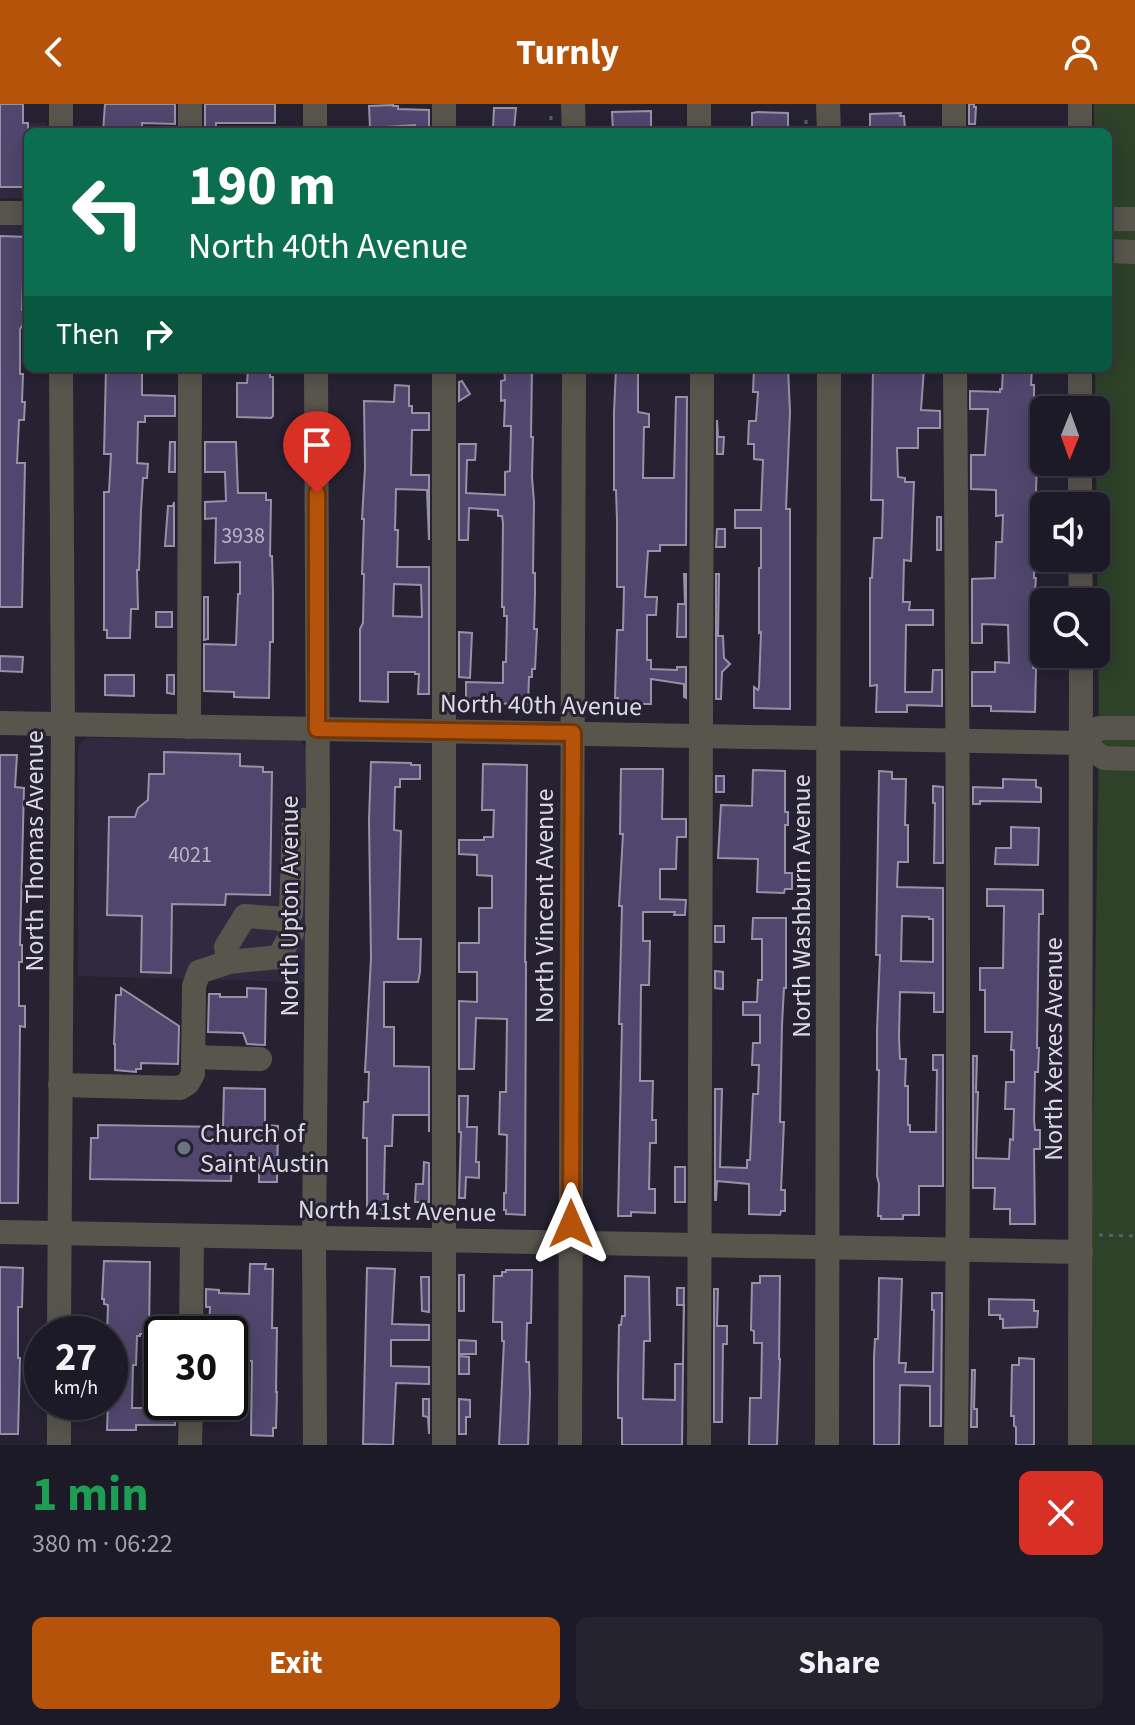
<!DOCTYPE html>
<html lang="en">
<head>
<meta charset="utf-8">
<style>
	body { margin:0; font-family:"Source Sans 3",sans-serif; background:#25232e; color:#f1f3f6; height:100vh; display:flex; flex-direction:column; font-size:30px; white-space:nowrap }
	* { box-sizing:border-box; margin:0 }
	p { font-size:26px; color:#a0a1a7 }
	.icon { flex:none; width:44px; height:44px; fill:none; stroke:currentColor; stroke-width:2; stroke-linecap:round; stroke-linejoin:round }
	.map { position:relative; height:1341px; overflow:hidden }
	.details { display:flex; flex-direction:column; background:#1c1a26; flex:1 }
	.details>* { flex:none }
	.banner { position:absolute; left:24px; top:24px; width:1088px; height:244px; border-radius:12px; box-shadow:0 4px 20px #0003,0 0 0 2px #3a3843; background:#0b6e4f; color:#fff; overflow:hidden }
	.needle { width:52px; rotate:181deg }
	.buttons { position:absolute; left:1030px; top:292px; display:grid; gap:16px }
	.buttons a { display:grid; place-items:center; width:80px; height:80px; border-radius:12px; background:#1c1a26; box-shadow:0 4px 20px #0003,0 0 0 2px #3a3843; font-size:40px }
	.speed { position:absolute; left:24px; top:1212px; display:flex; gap:16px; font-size:40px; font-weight:700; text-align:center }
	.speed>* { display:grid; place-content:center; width:104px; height:104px; border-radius:50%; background:#1c1a26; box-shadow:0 4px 20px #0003,0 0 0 2px #3a3843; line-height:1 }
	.speed small { font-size:20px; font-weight:400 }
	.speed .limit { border:4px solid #111; border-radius:12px; background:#fff; color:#111 }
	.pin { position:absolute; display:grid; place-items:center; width:68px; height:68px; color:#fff; margin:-82px -34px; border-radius:50% 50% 50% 0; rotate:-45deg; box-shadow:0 0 8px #0007 }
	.pin .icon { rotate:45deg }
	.me { position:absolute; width:88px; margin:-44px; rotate:0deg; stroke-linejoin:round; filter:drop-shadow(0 0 6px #0008) }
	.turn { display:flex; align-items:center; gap:28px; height:168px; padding:0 32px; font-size:36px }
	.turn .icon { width:104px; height:104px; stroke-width:2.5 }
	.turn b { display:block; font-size:56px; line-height:68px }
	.then { display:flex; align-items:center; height:76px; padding:0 32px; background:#0003; gap:16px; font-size:30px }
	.round { display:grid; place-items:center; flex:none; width:84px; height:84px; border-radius:12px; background:#25232e }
	.overview { display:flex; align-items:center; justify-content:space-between; height:136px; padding:0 32px }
	h1 { font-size:48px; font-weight:700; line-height:60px; color:#1e9e55 }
	.action { display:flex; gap:16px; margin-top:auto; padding:16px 32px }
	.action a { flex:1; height:92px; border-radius:12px; background:#b45309; color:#fff; font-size:32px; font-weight:700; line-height:92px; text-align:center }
	.action a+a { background:#25232e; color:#f1f3f6 }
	header { display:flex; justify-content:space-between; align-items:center; height:104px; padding:0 32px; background:#b45309; color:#fff; font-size:36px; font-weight:700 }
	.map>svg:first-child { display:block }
</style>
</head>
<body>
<header><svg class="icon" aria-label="back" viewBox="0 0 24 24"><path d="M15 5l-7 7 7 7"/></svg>Turnly<svg class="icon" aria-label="person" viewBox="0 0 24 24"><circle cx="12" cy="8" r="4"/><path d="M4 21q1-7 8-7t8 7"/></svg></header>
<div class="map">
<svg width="1135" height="1341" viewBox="0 0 1135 1341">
	<rect width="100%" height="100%" fill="#262232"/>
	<g fill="#302a40">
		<path d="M0,19h46v9h-18v66h-28z"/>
		<path d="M0,120h28v44l-28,-1z"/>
		<path d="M88,634l211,2 3,2 5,8 -2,232 -227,-6v-229l4,-6z"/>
	</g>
	<path fill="#2d4229" d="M1094,0h41v1341h-44v-191l8,-526 -4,-360h13v-236h-14z"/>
	<g fill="#51476e" stroke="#9692a6" stroke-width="2" fill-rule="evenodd">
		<path d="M0,0h23v19h5v64h-28z"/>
		<path d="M105,0h70v20l-33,-1v9h-39z"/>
		<path d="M205,0h70v19h-59v9h-11z"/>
		<path d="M969,0h5v3h2l-1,17h-6z"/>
		<path d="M393,1v1h5v3l31,1v18h-14v-3l-45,3 -1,-22z"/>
		<path d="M494,4h22l-2,21 -21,-1z"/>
		<path d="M651,7v17h-4v3l-34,1 -1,-20z"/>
		<path d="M758,8l30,1v19h-36v-19z"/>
		<path d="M901,9l-1,3h4l1,14h-4v2h-31v-18z"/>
		<path d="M0,132l28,1v44h-5l-1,29h5v17l-5,-1 -2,3v45h3l-1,28h3l-1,18h-5l-2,43h8l-3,144h-22z"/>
		<path d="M106,264l36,1v26l33,1v20h-30v6h-7l-1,41 11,1 -1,14h-4l-2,32 -2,60h-2l1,39h-7l-1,29h-23v-8h-3v-138h5l2,-38h-7z"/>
		<path d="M504,264h28l-1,69h2l-1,40 2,25 -1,71h2v21l-1,35h3l-2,40h-3v8h-3l-1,27 -62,-1v-21l37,1v-21h3l1,-46h-3v-9h-2l1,-84 -1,-7h-4v-6l-29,-2 -1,32h-9v-96h17l-1,16h-8l-1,33 39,2v-23l5,-1 1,-45h-7l1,-26 -4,1v-20l4,-1z"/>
		<path d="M616,264h22v44l11,2v13h-5l-1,51h31l2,-81h11l-1,148h-26v6h-12l-3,46h12l-1,18h-9v45h4v9l26,1v-3h9v31l-2,-1v-13l-33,-5v25h-19v3l-14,-1v-8h-3l2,-68h6l1,-43h-7v-67l-1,-30h-2v-78z"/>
		<path d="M754,264h34l2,44 -4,97h4v200l-36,-1v-21l4,3 1,-3 2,-55 -2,1v-65h2v-40h-26v-18h26l2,-50 -9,-1v-15h-6l1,-23h7l2,-29h-5z"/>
		<path d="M873,264h51l-3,42 19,1v17h-22v20h-21l1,29 7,1v4h9l-3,79 -7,-1 -1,42h7l-1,8h24v15h-27l-1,67h27l1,-22h9v36l-35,-1v7h-31l1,-27 -7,1v-108h2l2,-40h8l1,-38h-12z"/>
		<path d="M1003,264h29l-1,17h3v63l1,5h2l-3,125h2l-3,40v50h3l-1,44 -44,-1v-5h-19v-34h23v-10l14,1 -1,-38 -26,-1v19h-10v-64l23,-1 1,-36h6l1,-27 -7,1v-26l-25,-1v-34h14l3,-46h-18v-18l30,1v-3h2z"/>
		<path d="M248,266h22v7h3v39l-2,2 -34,-1v-34h10z"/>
		<path d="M462,277l8,13 -11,7v-19z"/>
		<path d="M395,281l14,1v20h3v7h17v17h-17l-1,45h18v65l-2,-50 -31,-1 -1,41h3l-1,37h32v127h-11l1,-20h-4v-2h-27v30l-28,-1v-72l3,-6 1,-49h-2l2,-55h-2l3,-51 -1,-67 30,1zM394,480l27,1 1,32 -29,-1z"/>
		<path d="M717,316l1,17h6l-1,17h-6z"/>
		<path d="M170,338h5v30h-6z"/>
		<path d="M205,338h31l2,51h28v7h5l-1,56h2l1,36v50h-3l-1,56 -35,-1v-5l-30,-1v-47l32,1 2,-51h2v-32l-25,1 1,-45 -11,1v-17l21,-1 -1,-29h-20z"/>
		<path d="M174,398v44h-9l3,-40h5z"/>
		<rect x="937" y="413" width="4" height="33"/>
		<path d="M717,425h8v18h-9z"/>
		<path d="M684,470h2v63h-9l1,-33h7z"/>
		<path d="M716,470h3l-1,62h5l1,22 6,6 -8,8 -1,27h-5z"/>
		<path d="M204,493h4v42l-4,1z"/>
		<rect x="156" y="508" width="16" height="15"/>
		<path d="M459,528l13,1 -2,45 -11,-1z"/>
		<path d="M0,552l23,1 -1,15 -22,-1z"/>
		<path d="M105,571h29v21l-29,-1z"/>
		<path d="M167,571h7v19l-7,-1z"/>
		<path d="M164,648l76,2v12l23,1v5h9l-2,123 -44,-1 -1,11 -53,-1 -1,69 -30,-1 1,-56 -35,-1 2,-98h26l3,-9 10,-8 1,-26h15z"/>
		<path d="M0,651h17l-2,32 9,1 -4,157h2v17h-3v44h6v21l-5,-1 -2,177h-18z"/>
		<path d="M371,658l40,1v2h9v14h-20v8h-5l-1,43 7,1 -3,108h23l-1,33 -2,10h-34v45h10v39l35,1v65v-17h-36l-1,31h-7l-1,48h4l-1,21 -20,-1v-76h-4l1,-36h4l1,-30h-4l6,-114 -2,-138z"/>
		<path d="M483,660l44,1 -2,197h1l-1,253 -19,-1v-4h-2v-17h2l1,-58 -8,-1 1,-42h6l1,-73 -31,-1 -2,51h-15v-68l18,1v-30h-18v-29h20v-35h13v-32l-15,-1v-20l-18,-1v-14h25v-3h9l1,-27h-12z"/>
		<path d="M621,665h42l-1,50h24v18h-9l-1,32h-16v30l26,1 -1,15h-11l1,-3h-32v29h7l-1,44h-8l-1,96h13l-1,39h4v23h-6l-1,46h6v24l-24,-1v4h-13l4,-192h-3l3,-118h-3l4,-72h-3z"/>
		<path d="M753,666l32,1v41h3v13h-3v48h7v16h-7l-1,4 -27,-1 1,-33 -40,-1 3,-53 31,1z"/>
		<path d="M879,667l13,1v7h14l-1,46h3v37h-10l-1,25 46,1v124h-9v-19l-34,-1 -1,46 1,21h6l-1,27h3v39h2v7h26l1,-62h-4v-15h10v131h-24v29h-16v4h-22v-3h-3l1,-32 -2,-8 2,-106h-2v-40l3,-75h-4zM902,812l27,1v2h4v43l-32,-1z"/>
		<rect x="716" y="672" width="8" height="16"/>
		<path d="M1003,675l33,1v7l5,1v14l-61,-1v3h-7v-17l30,1z"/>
		<path d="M933,682l10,1v76h-9l1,-60h-2z"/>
		<path d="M1011,723l28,1 -1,37 -43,-1 1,-16h15z"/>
		<path d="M987,785l56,1v24h-4l-2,134h2l-1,24h-3l-1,48 1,10h5v19h-6l1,75h-25v-15h-16l1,-21h-22v-132h4l-1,36h2l-2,66 33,1 1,-20 3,1 1,-31h-9l1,-27h8v-32h-3l1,-18h-27v-42h-5v-22h23l1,-62h-17z"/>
		<path d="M753,814h33v70h-2l-2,37 -2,97h4l-3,68h4v21h-4l-1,4 -31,-1v-30l-32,-3 -1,19h-1v-111h7l-2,78 27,1v-8h3l3,-66h5l1,-29h-7l1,-22h7v-28h-17v-13h14l1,-22h4v-41h-10z"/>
		<rect x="715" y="822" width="9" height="16"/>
		<path d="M715,867l8,1v17l-8,-1z"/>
		<path d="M121,884l58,38 -1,38 -37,-1v6h-5v3l-21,-2v-26h-1l2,-49h5z"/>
		<path d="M247,884l19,1 -1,56 -18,-1 -4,-11 -35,-1 1,-38h11v3h27z"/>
		<path d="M224,984l41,1v36l13,1 -1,56h-18v-24h-27l-1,23 -141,-2 1,-41h7v-13l125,2z"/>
		<path d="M459,992h9l-1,31h10l-1,35h3v16l-13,-1 -1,21h-6l2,-66h-2z"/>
		<path d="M424,1058l5,1v39h-14l1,-18h7z"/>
		<rect x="675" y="1063" width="10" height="35"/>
		<path d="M104,1157l46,1 -1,72h-9v2h-3l-1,29h-3l-1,43h27l1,-6h16l-1,23h-39v5h-29l1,-28h2v-68h-3l1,-29 -4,-1v-5h-2z"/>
		<path d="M250,1160h16l-1,5h8l-1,59h5l-1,64h1l-1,36h-3v8l-22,-1 1,-74h-4v-16l-3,-1v-10h-36l1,-27h-4v-18l13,1v3l30,1z"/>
		<path d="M0,1163l23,1 -1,39h-4v51h2l-2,76h-18z"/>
		<path d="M367,1164l28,1 -3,55 37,1v15h-38v26l38,1v17l-33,-1 -3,62 -30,-1z"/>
		<path d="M506,1166h26l-1,53h-4l-1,39h3l1,31 -2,52h-29l5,-104h-2v-19h-9l1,-46h8v-4h4z"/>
		<rect x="459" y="1171" width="5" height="36"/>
		<path d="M625,1172l24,1 1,64h-6l-1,58 32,1v-36h8l1,-59h-7v-17h7l-2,157h-60v-27h-4v-38l1,-55h2l1,-9h3z"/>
		<path d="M760,1172h20l-1,83h1l-3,86h-28l1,-47h11l1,-55h-8v-12l-3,-1 1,-47h8z"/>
		<path d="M421,1173h8v35l-7,-1z"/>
		<path d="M879,1174l23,1 -3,84h7l-1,9h28l1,-62h-2v-17h10l-1,133h-11v-40l-30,-1 -1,60h-25v-89l1,-17h3z"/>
		<path d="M714,1185h4l-1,37h10v18h-4l-1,78h-8z"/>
		<path d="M989,1195l45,1v11h4l-1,16 -34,1v-9h-3v-4h-11z"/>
		<path d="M459,1236l17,1v13h-17z"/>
		<path d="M459,1252l10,1v17h-10z"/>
		<path d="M1019,1254l15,1v86h-18v-18l-2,-1v-10h-3l1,-51h7z"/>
		<path d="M972,1266h3l-1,39h3v18h-6z"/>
		<path d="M423,1295h6v35l-1,-17 -5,-1z"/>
		<path d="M459,1295l11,1v17h-4v17h-7z"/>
	</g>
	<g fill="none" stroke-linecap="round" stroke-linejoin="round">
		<g stroke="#5f5c6a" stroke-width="3" stroke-dasharray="4 6" stroke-linecap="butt">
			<path d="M551,12v16"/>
			<path d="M806,16v12"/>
			<path d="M1099,1131l36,1"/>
		</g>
		<g stroke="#58554d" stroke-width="24">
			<path d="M61,0v28"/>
			<path d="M190,0v28"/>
			<path d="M315,0v28"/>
			<path d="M444,0v28"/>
			<path d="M573,0l1,28"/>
			<path d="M699,0v28"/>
			<path d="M828,0l1,28"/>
			<path d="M954,0v28"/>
			<path d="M1080,0v28"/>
			<path d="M0,109h28"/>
			<path d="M1108,115h27"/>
			<path d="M1108,147l27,1"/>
			<path d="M955,264c3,359 5,718 1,1077"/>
			<path d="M1080,264v42"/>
			<path d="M1080,358v44"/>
			<path d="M1080,454l1,44"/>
			<path d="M0,619l1081,20 23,15 31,1"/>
			<path d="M189,623l1,-359"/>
			<path d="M1081,639l18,-15h36"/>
			<path d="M285,815l6,-6 3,-93h24"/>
			<path d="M193,953l67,2"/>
			<path d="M60,981l120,3 8,-5 5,-9 1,-88 5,-14 30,-10 50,-5 13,-24 -7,-14 -40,-3 -19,31 3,15"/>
			<path d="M0,1128l1081,20"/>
			<path d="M59,1230l4,-610 -2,-356"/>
			<path d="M191,1230l1,-98"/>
			<path d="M59,1341v-43"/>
			<path d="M190,1341l1,-43"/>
			<path d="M315,1341l-1,-207 4,-418 -2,-452"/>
			<path d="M444,1341v-1077"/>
			<path d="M570,1341l4,-1077"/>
			<path d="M699,1341l3,-1077"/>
			<path d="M827,1341l2,-1077"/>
			<path d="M1080,1341l1,-791"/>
		</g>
	</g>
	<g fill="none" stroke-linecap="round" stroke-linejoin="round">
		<defs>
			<path id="route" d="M317,389v236l256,4 -2,491"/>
		</defs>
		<use href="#route" stroke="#753606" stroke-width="20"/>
		<use href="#route" stroke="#b45309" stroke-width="14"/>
	</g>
	<circle fill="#6b7280" stroke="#262232" stroke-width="3" cx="184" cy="1044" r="8"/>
	<g text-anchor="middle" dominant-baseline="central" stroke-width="6" stroke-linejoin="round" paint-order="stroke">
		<g font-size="22" fill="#b8b4c6">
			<text x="243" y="432">3938</text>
			<text x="190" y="751">4021</text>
		</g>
		<g font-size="26" fill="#dad8e3" stroke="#262232">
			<text transform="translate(541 601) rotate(1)">North 40th Avenue</text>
			<text transform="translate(34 747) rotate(-90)">North Thomas Avenue</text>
			<text transform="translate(289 802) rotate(-90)">North Upton Avenue</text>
			<text transform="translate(544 802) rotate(-90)">North Vincent Avenue</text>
			<text transform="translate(801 802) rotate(-90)">North Washburn Avenue</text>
			<text transform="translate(1053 945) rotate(-90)">North Xerxes Avenue</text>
			<text transform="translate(397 1107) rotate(1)">North 41st Avenue</text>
		</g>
		<g font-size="26" fill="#dad8e3" stroke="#262232" text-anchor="start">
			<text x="200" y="1029">Church of<tspan x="200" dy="30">Saint Austin</tspan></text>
		</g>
	</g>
</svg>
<div class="buttons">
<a><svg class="needle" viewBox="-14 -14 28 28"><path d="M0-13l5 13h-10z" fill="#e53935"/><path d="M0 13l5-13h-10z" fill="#a0a1a7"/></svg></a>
<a><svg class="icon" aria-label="sound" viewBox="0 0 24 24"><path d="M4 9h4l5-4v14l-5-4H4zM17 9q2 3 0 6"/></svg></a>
<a><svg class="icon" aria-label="search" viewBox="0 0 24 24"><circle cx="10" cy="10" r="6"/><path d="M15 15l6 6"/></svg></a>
</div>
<div class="speed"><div>27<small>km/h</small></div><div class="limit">30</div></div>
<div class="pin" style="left:317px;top:389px;background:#d93025"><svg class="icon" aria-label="arrive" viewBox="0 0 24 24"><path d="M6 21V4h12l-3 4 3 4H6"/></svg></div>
<svg class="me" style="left:571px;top:1120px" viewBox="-20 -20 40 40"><path d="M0-17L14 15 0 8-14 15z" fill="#b45309" stroke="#fff" stroke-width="4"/></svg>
<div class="banner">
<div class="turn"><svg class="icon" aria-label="left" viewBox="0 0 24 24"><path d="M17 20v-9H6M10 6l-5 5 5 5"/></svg><div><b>190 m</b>North 40th Avenue</div></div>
<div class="then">Then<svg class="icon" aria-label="right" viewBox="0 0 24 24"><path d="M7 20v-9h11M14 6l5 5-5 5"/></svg></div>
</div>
</div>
<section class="details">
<div class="overview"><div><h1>1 min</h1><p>380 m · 06:22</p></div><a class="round" style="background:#d93025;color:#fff"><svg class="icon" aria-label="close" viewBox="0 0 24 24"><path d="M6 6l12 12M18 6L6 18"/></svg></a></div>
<div class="action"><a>Exit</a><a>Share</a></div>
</section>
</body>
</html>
